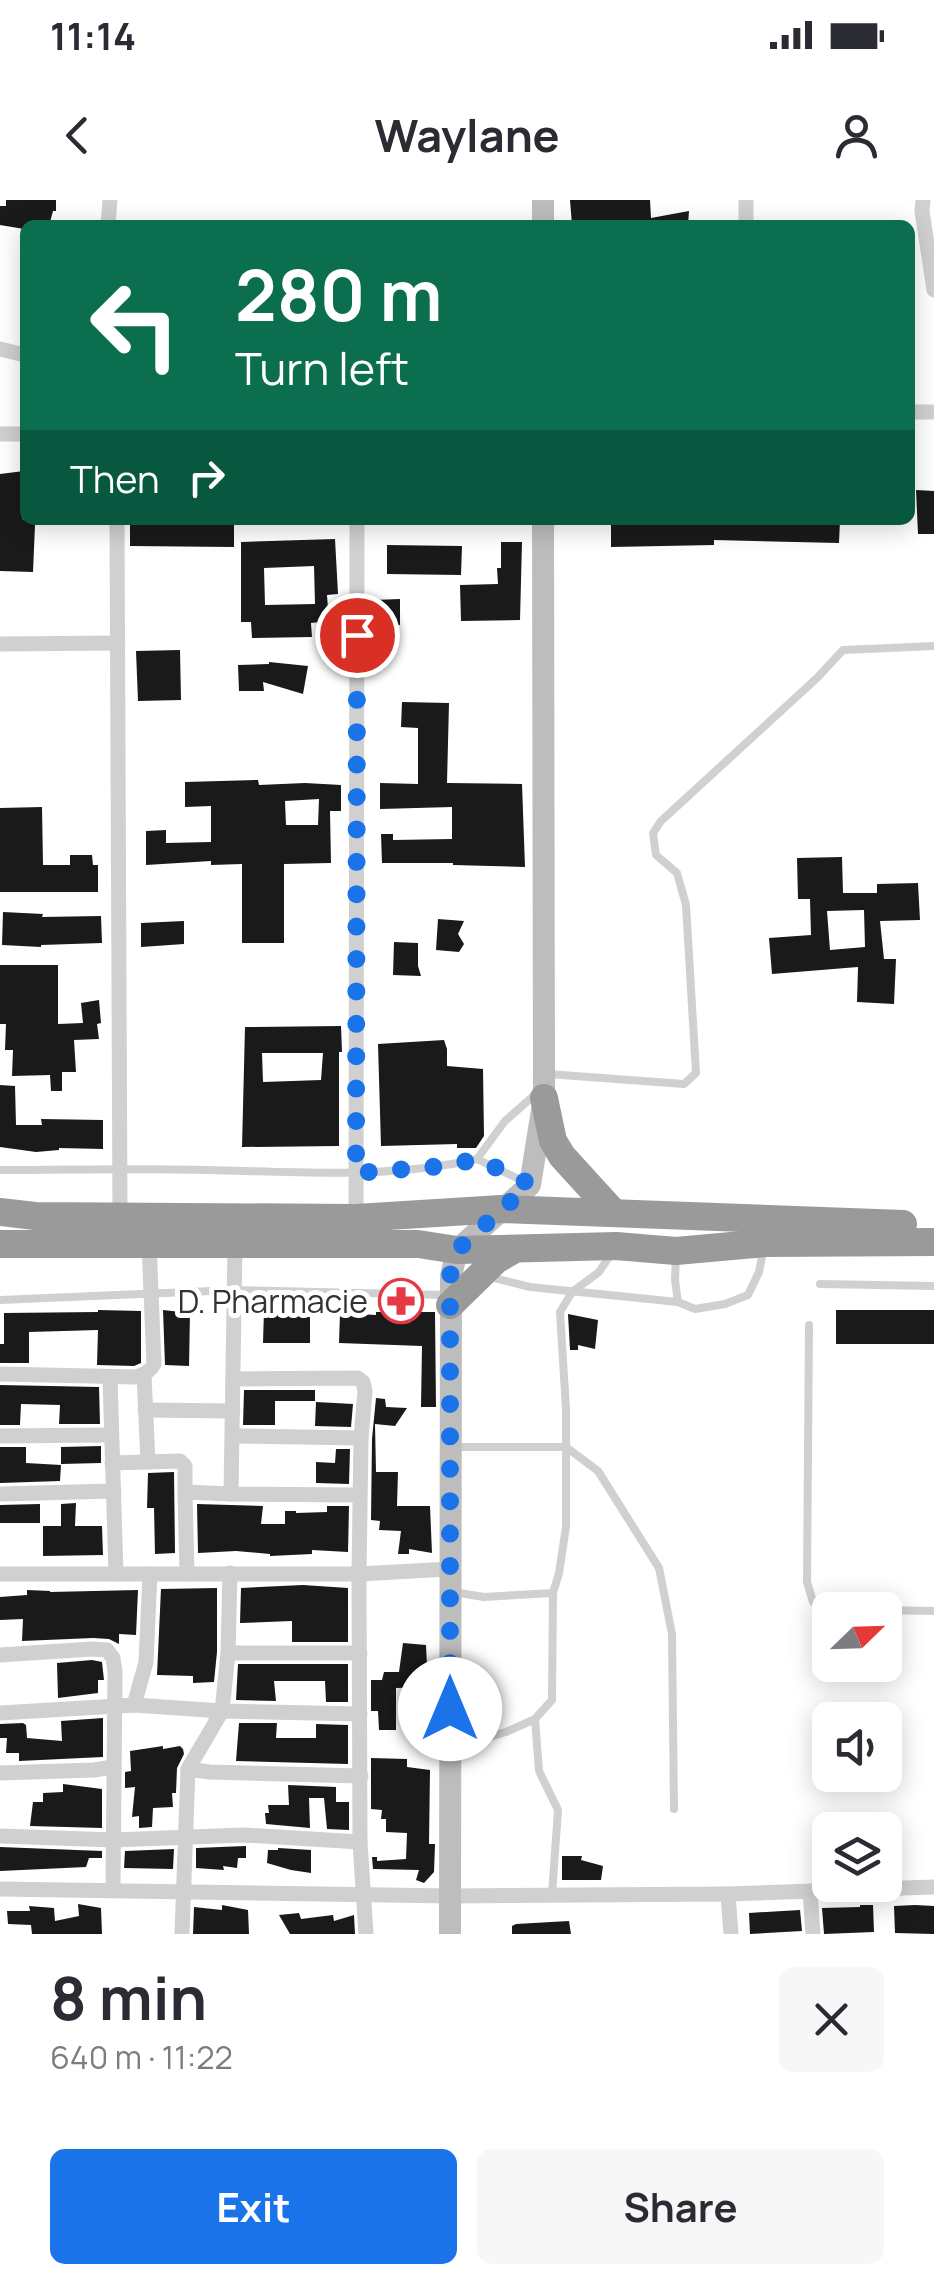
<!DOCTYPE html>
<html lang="en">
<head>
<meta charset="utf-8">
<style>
	body { margin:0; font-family:Manrope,sans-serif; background:#f7f7f7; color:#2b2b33; height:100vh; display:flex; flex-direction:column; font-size:38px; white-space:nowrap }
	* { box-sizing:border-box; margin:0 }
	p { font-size:32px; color:#7c7c81 }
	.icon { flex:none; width:55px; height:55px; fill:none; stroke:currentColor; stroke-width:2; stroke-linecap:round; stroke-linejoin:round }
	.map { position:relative; height:1734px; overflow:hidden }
	.sheet { display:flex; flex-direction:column; background:#fff; flex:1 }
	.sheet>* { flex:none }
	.hud { position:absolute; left:20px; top:20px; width:895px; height:305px; border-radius:15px; box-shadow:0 5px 25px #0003; background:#0b6e4f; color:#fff; overflow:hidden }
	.needle { width:65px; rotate:67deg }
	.fabs { position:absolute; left:812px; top:1392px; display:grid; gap:20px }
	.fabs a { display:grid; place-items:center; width:90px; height:90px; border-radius:15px; background:#fff; box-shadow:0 5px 25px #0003; font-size:50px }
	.pin { position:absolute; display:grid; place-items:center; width:85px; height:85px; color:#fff; margin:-42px; border:5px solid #fff; border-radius:50%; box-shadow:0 2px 10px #0007 }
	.me { position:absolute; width:110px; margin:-55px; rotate:0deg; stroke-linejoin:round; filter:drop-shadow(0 0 8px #0008) }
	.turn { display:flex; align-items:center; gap:35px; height:210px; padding:0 50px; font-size:45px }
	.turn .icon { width:130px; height:130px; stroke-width:2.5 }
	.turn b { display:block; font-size:70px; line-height:85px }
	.then { display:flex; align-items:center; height:95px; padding:0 50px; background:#0003; gap:20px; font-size:38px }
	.round { display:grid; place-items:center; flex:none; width:105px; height:105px; border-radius:15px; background:#f7f7f7 }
	.overview { display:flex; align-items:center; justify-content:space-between; height:170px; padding:0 50px }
	h1 { font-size:60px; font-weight:700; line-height:75px }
	.primary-button { display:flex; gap:20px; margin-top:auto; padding:20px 50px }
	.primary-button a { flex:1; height:115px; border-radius:15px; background:#1a73e8; color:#fff; font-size:40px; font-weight:700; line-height:115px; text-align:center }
	.primary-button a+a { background:#f7f7f7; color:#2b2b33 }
	.status { display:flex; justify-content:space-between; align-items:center; height:70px; padding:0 50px; background:#fff; direction:ltr }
	.status svg { height:28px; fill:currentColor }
	header { display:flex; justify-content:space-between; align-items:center; height:130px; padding:0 50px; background:#fff; font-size:45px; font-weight:700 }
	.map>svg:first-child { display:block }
</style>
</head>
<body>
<div class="status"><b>11:14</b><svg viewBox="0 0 49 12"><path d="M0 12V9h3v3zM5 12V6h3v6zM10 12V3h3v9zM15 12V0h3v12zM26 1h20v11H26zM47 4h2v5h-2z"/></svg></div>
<header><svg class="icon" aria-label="back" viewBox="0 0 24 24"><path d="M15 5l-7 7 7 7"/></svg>Waylane<svg class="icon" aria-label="person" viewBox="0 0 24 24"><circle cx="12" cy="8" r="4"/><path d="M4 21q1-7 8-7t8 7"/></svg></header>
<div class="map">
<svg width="934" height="1734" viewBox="0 0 934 1734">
	<rect width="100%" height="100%" fill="#fff"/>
	<g fill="#1a1a1a" fill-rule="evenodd">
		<path d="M6,0h50v11h-3l-3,11 -5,-1v4h-21v4l-24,-4v-19h6z"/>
		<path d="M570,0h80l1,18 38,-7 -1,14h-116z"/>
		<path d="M24,271l1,13h-4l1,34 2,2h9l2,5 -2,47 -33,-1v-97z"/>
		<path d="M916,290l18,1v43h-16z"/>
		<path d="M130,320h104v27l-104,-1z"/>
		<path d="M611,320h229l-1,23 -125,-3v5l-103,2z"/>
		<path d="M335,339l3,55 -11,1 2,26 -18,2 1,14 -60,1 -1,-16h-10v-80zM314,366l1,38 -50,1 -1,-37z"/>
		<path d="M501,342h21l-2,78 -59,1 -1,-36 38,-1 -1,-16h4z"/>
		<path d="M387,345l75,1 -1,29 -74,-1z"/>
		<path d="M400,399v26h-26l-1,-25z"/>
		<path d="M180,450l1,50 -43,1 -2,-50z"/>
		<path d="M269,462l39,4 -5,28 -40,-12 1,9h-25l-1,-26 31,-1z"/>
		<path d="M402,502l47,1 -2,80 75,1 3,83 -72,-2v-2h-71l-1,-29h12v6l59,-1v-32l-72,2v-26l38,1v-56l-17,-1z"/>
		<path d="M258,580l1,5 46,-2 36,2v26h-11l1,52 -47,1v79h-42v-79l-31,1v-4l-65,4v-34l20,-1v13l45,-1v-36l-26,1v-25zM319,599l-1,26h-32l-1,-24z"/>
		<path d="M42,607l1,58h27v-10h22l1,10h5v27h-98v-84z"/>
		<path d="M842,657l1,36h34v-9l41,-1 2,37 -40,1 4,38h12l-2,45 -37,-2 1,-35 -86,7 -3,-36 42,-3 -1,-36h-12l-1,-41zM864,710l1,37 -35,3 -3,-39z"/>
		<path d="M3,712l40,2 -1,3 59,-1 1,27 -61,2v2l-39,-2z"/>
		<path d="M438,719l26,2 -6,13 6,10 -5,8 -23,-2z"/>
		<path d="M184,721v23l-43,3v-24z"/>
		<path d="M394,742l24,1v23l3,10 -28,-1z"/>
		<path d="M0,765h58v59l25,-1 -2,-20 18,-3 2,23 -4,1 2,15 -25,1 2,32h-14v19h-11l-1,-16 -38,1 1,-26h-8l1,-26h-6z"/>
		<path d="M341,826l1,26h-3v94l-97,1 3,-120zM262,853h61l-2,27 -58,2z"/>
		<path d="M444,840l3,9v17l36,3 1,67 -8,12h-19v-4l-76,2 -3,-102z"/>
		<path d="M0,885l15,1 1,39h26l-1,-6 62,1v29l-44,-1v2l-23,2 -36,-5z"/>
		<path d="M98,1110l43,1v52l-7,3 -37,-1 1,-35 -69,2v31h-29v-19h4v-31l94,-1z"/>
		<path d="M163,1110l27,3 -1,53 -24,-1z"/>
		<path d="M264,1110l46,2v31h-47z"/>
		<rect x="836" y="1110" width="98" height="34"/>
		<path d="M376,1112h59l1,95h-15l1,-61 -83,-3 1,-30 36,2z"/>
		<path d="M568,1114l30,6 -3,29 -17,-4v5h-8z"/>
		<path d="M0,1185l99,2 1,37h-41l1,-19 -39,-1 -1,21h-20z"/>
		<path d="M244,1190h71v11h-40v24h-32z"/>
		<path d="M376,1198l9,1 1,8 21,1 -12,18 -20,-2 1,48h22l-1,34h33l2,47 -23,-4v5h-11l3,-23 -22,-1 1,-9 -9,-1 1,-81z"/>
		<path d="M316,1202l37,2 -2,23 -36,-1z"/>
		<path d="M101,1246v17l-40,1v-17z"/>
		<path d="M0,1247h26v16l35,2 -1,16 -60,2z"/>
		<path d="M336,1249h14l-1,35 -33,-1v-21l19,1z"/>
		<path d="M174,1272l1,81 -20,1 -1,-46h-7l1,-35z"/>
		<path d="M76,1303l-1,23h27l1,29 -60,1v-30h18v-22z"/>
		<path d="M40,1304v19h-40v-18z"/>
		<path d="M197,1304l66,2 -2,18h24v-13h11v2l31,-1v-6h22l-1,46 -36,-2v4l-42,2v-2l-34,-3 -38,2z"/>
		<path d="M303,1385l45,3v54h-56v-21l-52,2 1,-35z"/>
		<path d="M217,1388v64l-3,30 -21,1v-7l-36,-1 4,-86z"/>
		<path d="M27,1390l23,1v1l88,-2 -2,45 -17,-1v10l-10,-5 -16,-1 -71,3 1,-22 -23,1v-23l27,-2z"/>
		<path d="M403,1443l23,2 2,42 -32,1v42h-17l-1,-19h-7v-31h11l2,-8h15z"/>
		<path d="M92,1460l10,2 2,18h-6v13l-40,5 -1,-35z"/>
		<path d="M238,1464h110v38h-22l-1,-21h-51l2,20 -40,-1z"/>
		<path d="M103,1518v39l-84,4v-8h-13l1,-15h-7v-14l23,-1 3,2 1,13 35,3 -1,-20z"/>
		<path d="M239,1523h38l-1,15h40v-14l32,1v39l-112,-3z"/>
		<path d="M163,1546v3l17,-3 3,3 1,5 -7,14 -1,25h-4l1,14 -20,1 -1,19 -13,1v-12l-7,1 3,-30 -10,1v-16l6,-1 -1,-20z"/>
		<path d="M371,1558l36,1v8l23,3 -1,74h6l-1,28 -10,11 -8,-3 3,-10 -46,-1 -1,-12h5v4l29,-2 1,-26 -21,-1v-13h-5l1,-9 -11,-1z"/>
		<path d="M63,1584l39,5v39l-72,-2 3,-24h10v-9l20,-1z"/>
		<path d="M288,1585l48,2v15h13v28l-22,-1 -3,-31h-15l1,30 -44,-4 -1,-11h4l-1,-8h21z"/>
		<path d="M246,1646v12h-8l-1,10 -14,-2 1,4 -28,-2v-20z"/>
		<path d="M0,1647l102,4v7h-13l-3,9 -86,4z"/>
		<path d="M278,1648l33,2v23l-20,-3 -24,-7 1,-13h10z"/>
		<path d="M174,1649l-1,20 -49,-1 1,-17z"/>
		<path d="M562,1656h20l-1,4 22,6 -2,14h-39z"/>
		<path d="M78,1704l23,4 1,26h-70l-1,-9 -23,-1 -1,-13h23l-1,-5 25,2 1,13 24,-5z"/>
		<path d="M222,1705l26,5 1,24h-56l1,-27 28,3z"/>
		<path d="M860,1705h13l1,27 -50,2 -2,-26 38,-1z"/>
		<path d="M915,1705l19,1v28l-39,-1 -1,-27z"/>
		<path d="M800,1710l2,21 -52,3 -1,-21z"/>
		<path d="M299,1713l2,6 32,-4 1,6 20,-6 1,19h-65l-11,-19z"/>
		<path d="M569,1721l2,13h-59v-8l4,-2z"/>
	</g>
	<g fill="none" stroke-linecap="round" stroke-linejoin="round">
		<g stroke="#d0d0d0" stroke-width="8">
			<path d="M548,874l136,10 12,-11 -10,-168 -9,-32 -21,-18 -3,-22 8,-12 156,-143 26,-28 91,-4"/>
			<path d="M477,959l50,24"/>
			<path d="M0,970c69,0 139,-2 208,0 90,2 182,9 269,-11l28,-38 34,-30"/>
			<path d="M676,1055l-1,25 3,22 17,7 30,-5 23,-9 11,-23 5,-25"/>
			<path d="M490,1077l40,10 148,15"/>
			<path d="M820,1084l114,2"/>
			<path d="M0,1100l235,-10 211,5"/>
			<path d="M809,1125l-2,257 6,20 12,7 109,2"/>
			<path d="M452,1247h114l32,24 61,97 13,66 2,175"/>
			<path d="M453,1392l31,5 69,-4 6,-20 7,-46v-118l-6,-97 12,-20 27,-20 12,-18"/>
			<path d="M535,1519l4,52 19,39 -6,84"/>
			<path d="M452,1548l54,-16 29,-13 17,-19 1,-107"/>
		</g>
		<g stroke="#d0d0d0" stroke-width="15">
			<path d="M923,0l-1,11 12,79"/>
			<path d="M108,25l2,-25"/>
			<path d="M746,25v-25"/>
			<path d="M0,149l25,6"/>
			<path d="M910,212h24"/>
			<path d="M0,234h25"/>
			<path d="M117,320l3,697"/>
			<path d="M0,444l118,-1"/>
			<path d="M356,1018l1,-698"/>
			<path d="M235,1044l-4,250 129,1"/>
			<path d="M0,1174l135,3c9,-2 15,-5 19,-13l-5,-120"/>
			<path d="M144,1175l4,87"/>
			<path d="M110,1177l6,197"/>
			<path d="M233,1179l125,-1 5,4 2,9 -4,47 -2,136 1,268 6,92"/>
			<path d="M145,1210l88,1"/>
			<path d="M0,1236l110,-1"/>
			<path d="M233,1236l128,2"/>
			<path d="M112,1263l68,-2 5,5v26"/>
			<path d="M0,1294l114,-3"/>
			<path d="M230,1373l-2,80 -6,58 138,3"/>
			<path d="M0,1374h359l90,-5"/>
			<path d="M187,1374l-2,-82 46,2"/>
			<path d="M228,1453h132"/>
			<path d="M0,1455l92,-6 15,1 6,8 2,14 -2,217"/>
			<path d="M134,1505l12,-43 4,-88"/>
			<path d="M0,1513l134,-8 88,6 -34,58 -6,165"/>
			<path d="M188,1569l21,3 152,4"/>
			<path d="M0,1573l94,-3 19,-3"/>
			<path d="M0,1636l113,4 131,-5 116,7"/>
			<path d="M0,1689l451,7 277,-2 3,40"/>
			<path d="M810,1691l3,43"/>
			<path d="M728,1694l206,-7"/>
		</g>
		<g stroke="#bdbdbd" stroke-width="22">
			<path d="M543,0v25"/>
			<path d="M450,1734l1,-658 6,-26 73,-65 14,-87 -1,-578"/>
		</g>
		<g stroke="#9a9a9a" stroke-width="28">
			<path d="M544,898l9,43 9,15 51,56"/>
			<path d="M0,1012l35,4 321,2 145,-9 402,15"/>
			<path d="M0,1044h418l39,6 159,-4 60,5 89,-8 169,-1"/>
			<path d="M450,1105l46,-45 19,-11"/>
		</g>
	</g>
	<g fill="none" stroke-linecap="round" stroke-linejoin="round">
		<path stroke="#1a73e8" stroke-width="18" stroke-dasharray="0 32.4" d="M357,435l-1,538 88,-7 34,-7 52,25 -73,66 -7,26v433"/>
	</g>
	<defs>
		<symbol id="pharmacy-ring" viewBox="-11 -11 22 22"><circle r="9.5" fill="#fff" stroke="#e63946" stroke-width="1.5"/><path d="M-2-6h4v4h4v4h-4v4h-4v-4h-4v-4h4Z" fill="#e63946"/></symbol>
	</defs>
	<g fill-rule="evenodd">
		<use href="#pharmacy-ring" x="376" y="1076" width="50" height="50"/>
	</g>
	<g text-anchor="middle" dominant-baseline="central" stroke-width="10" stroke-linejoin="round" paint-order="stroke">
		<g font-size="32" fill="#333" stroke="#fff" text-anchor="end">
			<text x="368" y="1101">D. Pharmacie</text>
		</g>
	</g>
</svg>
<div class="fabs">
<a><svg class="needle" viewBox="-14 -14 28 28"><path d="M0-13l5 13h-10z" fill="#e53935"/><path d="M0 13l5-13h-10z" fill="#7c7c81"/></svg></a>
<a><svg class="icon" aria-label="sound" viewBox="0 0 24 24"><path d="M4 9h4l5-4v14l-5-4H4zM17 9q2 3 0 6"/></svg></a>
<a><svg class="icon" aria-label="layers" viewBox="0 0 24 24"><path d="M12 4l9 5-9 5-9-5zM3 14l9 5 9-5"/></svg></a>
</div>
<div class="pin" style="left:357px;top:435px;background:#d93025"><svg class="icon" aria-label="arrive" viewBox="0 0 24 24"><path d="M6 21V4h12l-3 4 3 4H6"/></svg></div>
<svg class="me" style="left:450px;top:1509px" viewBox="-20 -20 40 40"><circle r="19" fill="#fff"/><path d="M0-13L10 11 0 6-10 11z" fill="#1a73e8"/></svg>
<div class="hud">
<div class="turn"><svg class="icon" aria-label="left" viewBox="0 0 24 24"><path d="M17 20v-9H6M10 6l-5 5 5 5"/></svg><div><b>280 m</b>Turn left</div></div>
<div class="then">Then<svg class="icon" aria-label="right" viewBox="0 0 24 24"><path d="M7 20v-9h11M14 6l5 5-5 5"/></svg></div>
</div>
</div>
<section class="sheet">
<div class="overview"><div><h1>8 min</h1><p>640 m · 11:22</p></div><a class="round"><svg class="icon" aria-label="close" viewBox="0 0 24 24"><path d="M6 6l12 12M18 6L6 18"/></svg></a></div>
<div class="primary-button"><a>Exit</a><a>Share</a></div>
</section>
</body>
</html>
